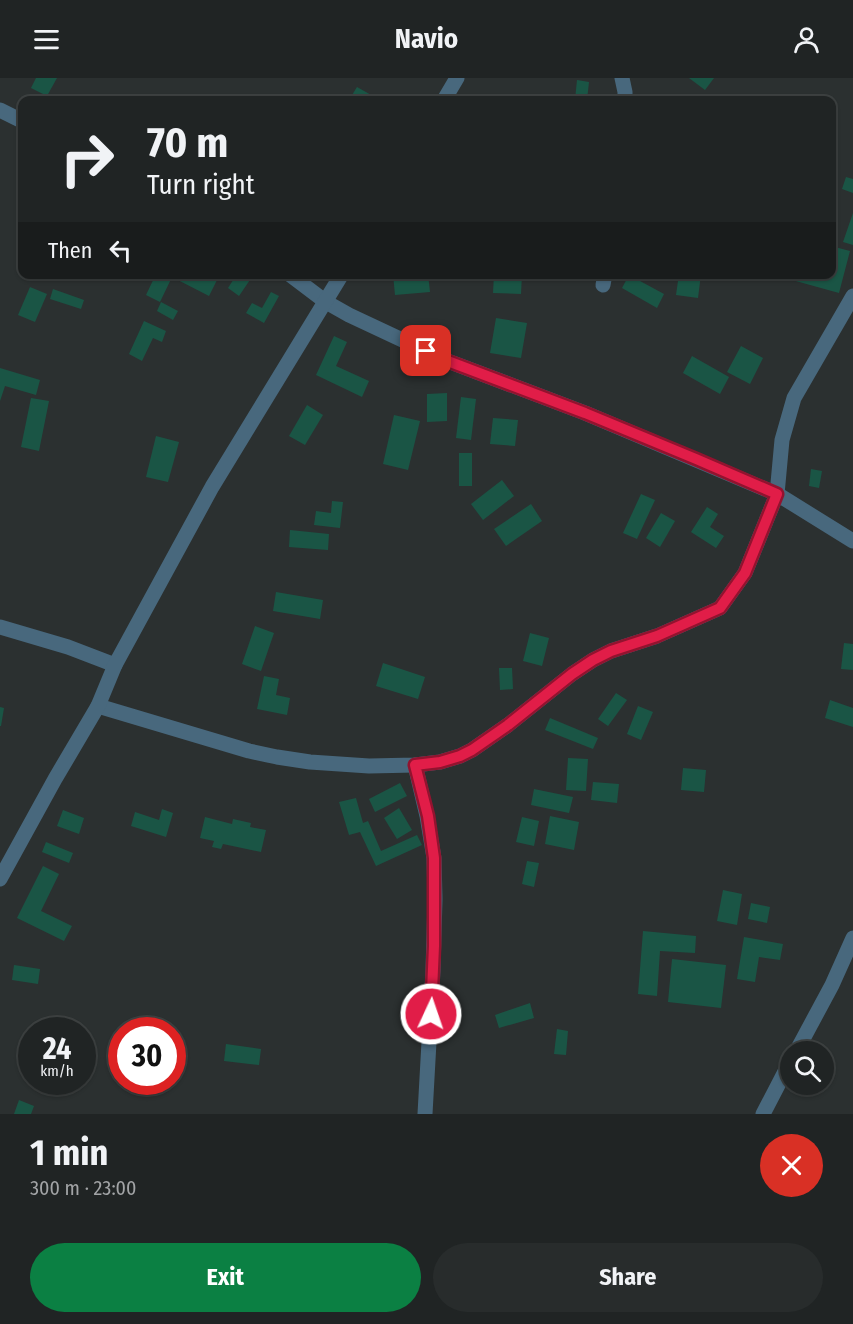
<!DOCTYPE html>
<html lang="en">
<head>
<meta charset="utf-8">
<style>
	body { margin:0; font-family:"Fira Sans Condensed",sans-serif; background:#282c2c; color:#f1f3f6; height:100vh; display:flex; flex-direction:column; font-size:22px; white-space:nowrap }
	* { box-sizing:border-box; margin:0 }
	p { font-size:20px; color:#a2a4a6 }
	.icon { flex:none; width:33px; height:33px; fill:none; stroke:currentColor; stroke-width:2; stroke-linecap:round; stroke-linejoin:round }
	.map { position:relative; height:1036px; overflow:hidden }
	.drawer { display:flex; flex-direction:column; background:#202424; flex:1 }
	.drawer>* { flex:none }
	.banner { position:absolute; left:18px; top:18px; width:818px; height:183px; border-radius:12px; box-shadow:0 2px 4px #0004,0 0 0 2px #3d4141; background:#202424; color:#f1f3f6; overflow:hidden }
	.tools { position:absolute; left:780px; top:963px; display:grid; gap:12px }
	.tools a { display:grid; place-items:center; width:54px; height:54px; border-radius:50%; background:#202424; box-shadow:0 2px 4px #0004,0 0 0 2px #3d4141; font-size:30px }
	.speed { position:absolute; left:18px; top:939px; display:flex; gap:12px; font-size:30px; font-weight:700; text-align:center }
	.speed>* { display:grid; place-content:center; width:78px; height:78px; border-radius:50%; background:#202424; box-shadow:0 2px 4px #0004,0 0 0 2px #3d4141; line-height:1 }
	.speed small { font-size:15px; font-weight:400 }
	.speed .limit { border:9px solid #d22; background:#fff; color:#111 }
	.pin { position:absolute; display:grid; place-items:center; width:51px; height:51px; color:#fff; margin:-26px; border-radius:12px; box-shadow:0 3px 9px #0006 }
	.me { position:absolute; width:66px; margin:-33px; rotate:3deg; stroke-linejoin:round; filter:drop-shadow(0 0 4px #0008) }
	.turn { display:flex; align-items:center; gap:21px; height:126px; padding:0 30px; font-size:27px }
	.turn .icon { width:78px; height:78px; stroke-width:2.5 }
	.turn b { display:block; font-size:42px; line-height:51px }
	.then { display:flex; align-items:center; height:57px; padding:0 30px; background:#0003; gap:12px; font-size:22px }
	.round { display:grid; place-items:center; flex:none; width:63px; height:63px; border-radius:32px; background:#282c2c }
	.overview { display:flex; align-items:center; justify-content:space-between; height:102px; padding:0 30px }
	h1 { font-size:36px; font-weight:700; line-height:45px }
	.action { display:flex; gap:12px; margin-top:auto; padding:12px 30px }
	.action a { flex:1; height:69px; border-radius:36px; background:#0b8043; color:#fff; font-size:24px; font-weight:700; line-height:69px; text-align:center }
	.action a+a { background:#282c2c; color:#f1f3f6 }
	header { display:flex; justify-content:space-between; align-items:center; height:78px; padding:0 30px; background:#202424; font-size:27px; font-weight:700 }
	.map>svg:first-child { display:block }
</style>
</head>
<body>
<header><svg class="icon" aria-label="menu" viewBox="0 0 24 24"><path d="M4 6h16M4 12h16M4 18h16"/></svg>Navio<svg class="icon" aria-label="person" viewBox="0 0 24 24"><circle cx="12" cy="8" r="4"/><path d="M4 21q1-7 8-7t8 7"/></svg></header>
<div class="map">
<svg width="853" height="1036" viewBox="0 0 853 1036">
	<rect width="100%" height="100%" fill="#2b3030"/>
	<g fill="#1a5545">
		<path d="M36,0h21l-10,18 -16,-8z"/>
		<path d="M689,0h25l-9,12z"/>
		<path d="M577,2l12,2 -2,18h-12z"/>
		<path d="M357,9l23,13h-31z"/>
		<path d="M846,99l7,2v14l-11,-4z"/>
		<path d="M853,135v32l-10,-3z"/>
		<path d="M831,168l19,5 -11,42 -65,-18 57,-1z"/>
		<path d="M156,196l44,1 20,-1 -11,22 -37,-19 -12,25 -14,-7z"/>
		<path d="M237,196h17l-15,22 -11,-8z"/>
		<path d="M393,196h35l2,18 -35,3z"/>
		<path d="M494,196h28l-1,20 -28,-1z"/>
		<path d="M679,196h22l-3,24 -22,-3z"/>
		<path d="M629,197l35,19 -7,14 -35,-20z"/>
		<path d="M30,209l17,7 -12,28 -17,-7z"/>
		<path d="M53,211l31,11 -3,9 -31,-10z"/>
		<path d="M271,214l8,4 -15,27 -18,-10 6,-10 10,5z"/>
		<path d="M161,224l17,9 -5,9 -16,-9z"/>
		<path d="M496,240l31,5 -6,35 -31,-5z"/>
		<path d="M144,243l22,10 -4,11 -9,-4 -11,23 -13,-7z"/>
		<path d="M334,258l13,6 -11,24 33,15 -7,16 -46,-22z"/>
		<path d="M741,268l22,12 -13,26 -23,-12z"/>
		<path d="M692,278l37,21 -9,17 -37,-21z"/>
		<path d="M0,290l40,12 -4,15 -31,-9 -5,15z"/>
		<path d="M447,315v28l-20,1v-28z"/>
		<path d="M461,319l15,2 -5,41 -15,-2z"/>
		<path d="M31,320l18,3 -10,50 -18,-4z"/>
		<path d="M307,327l16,10 -18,30 -16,-9z"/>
		<path d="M394,337l26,6 -12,49 -25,-6z"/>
		<path d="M493,340l25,2 -3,26 -25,-2z"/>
		<path d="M156,358l23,6 -11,40 -22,-5z"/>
		<rect x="459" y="375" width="13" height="33"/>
		<path d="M811,391l11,2 -3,17 -10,-2z"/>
		<path d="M502,402l12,16 -31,24 -12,-16z"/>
		<path d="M641,416l14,6 -18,39 -14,-6z"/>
		<path d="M332,423l11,1 -3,26 -26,-3 2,-14 15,2z"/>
		<path d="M531,426l11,17 -36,25 -12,-17z"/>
		<path d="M707,429l11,7 -8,13 14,9 -8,12 -25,-16z"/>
		<path d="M661,435l14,8 -15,26 -14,-9z"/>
		<path d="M290,452l39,4 -1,16 -39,-3z"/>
		<path d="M276,514l47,8 -3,19 -47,-8z"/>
		<path d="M255,548l19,7 -13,38 -19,-7z"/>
		<path d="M530,555l19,5 -7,28 -19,-5z"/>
		<path d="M844,565l9,1v26l-12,-1z"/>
		<path d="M383,585l42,14 -7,22 -42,-13z"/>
		<path d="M499,590h13l1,21 -13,1z"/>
		<path d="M264,598l15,3 -3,16 14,3 -3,17 -30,-6z"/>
		<path d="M616,615l11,7 -19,26 -10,-7z"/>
		<path d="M830,622l23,8v19l-28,-9z"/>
		<path d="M638,628l15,6 -12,28 -14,-6z"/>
		<path d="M0,629l4,1 -3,18h-1z"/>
		<path d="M550,640l48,20 -5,11 -48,-19z"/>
		<path d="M568,680l20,1 -2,32 -20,-1z"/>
		<path d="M683,690l23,2 -2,22 -23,-2z"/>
		<path d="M593,704l26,2 -2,19 -26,-3z"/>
		<path d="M400,705l7,13 -32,16 -6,-13z"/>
		<path d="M534,711l39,8 -4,16 -38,-8z"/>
		<path d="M356,720l7,25 5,-2 13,30 36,-16 5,10 -46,21 -16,-34 -11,3 -10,-33z"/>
		<path d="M399,730l13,22 -15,9 -13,-21z"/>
		<path d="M162,731l11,4 -7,24 -35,-11 4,-14 24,8z"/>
		<path d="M63,732l21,8 -5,16 -22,-8z"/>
		<path d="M550,738l29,6 -5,28 -29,-6z"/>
		<path d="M205,739l27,7 1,-5 18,4 -1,4 16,3 -5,22 -38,-8 -2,5 -9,-2 2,-6 -14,-3z"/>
		<path d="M522,739l17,4 -5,25 -18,-4z"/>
		<path d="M46,764l27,11 -4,10 -27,-11z"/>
		<path d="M527,783l12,2 -5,24 -12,-3z"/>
		<path d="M43,788l16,8 -18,37 31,15 -8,15 -47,-23z"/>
		<path d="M723,812l19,4 -5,31 -20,-4z"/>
		<path d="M751,825l19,4 -3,16 -19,-4z"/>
		<path d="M643,853l53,5 -1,17 -35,-2 -3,45 -19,-2z"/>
		<path d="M744,859l39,7 -3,16 -21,-3 -4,25 -18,-3z"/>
		<path d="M672,881l54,6 -5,43 -53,-6z"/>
		<path d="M14,887l26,4 -2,15 -26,-4z"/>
		<path d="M530,925l4,15 -35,10 -4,-13z"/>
		<path d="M557,951l11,2 -2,24 -12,-1z"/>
		<path d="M226,966l35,5 -2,16 -35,-4z"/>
		<path d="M19,1022l15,6 -3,8h-17z"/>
	</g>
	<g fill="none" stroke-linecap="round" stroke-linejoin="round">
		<g stroke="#48687d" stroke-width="15">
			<path d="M622,0l3,14v8"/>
			<path d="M444,22l13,-22"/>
			<path d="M0,32l22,11"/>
			<path d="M289,196l37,28 23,13 96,45 140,53 192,81 76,47"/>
			<path d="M603,207l2,-11"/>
			<path d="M0,549l68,20 47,18"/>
			<path d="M98,628l151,45 28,6 33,5 59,4 46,-1 25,-3 20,-6 12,-6 36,-25 64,-51 21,-14 18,-9 46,-15 63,-28 25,-35 32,-79 5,-54 12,-42 59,-102"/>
			<path d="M415,687l12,51 7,42 1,41 -2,71 -8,144"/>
			<path d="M0,801l55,-100 43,-73 17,-41 97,-178 130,-213"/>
			<path d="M796,974l36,-67 21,-47"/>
			<path d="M763,1036l27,-52"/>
		</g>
	</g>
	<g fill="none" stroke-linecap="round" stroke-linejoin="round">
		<defs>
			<path id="route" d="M426,273l19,9 140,53 111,46 81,35 -32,79 -25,35 -63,28 -46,15 -18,9 -21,14 -64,51 -36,25 -12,6 -20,6 -25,3 13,51 6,42v88l-3,68"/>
		</defs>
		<use href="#route" stroke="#92132f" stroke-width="15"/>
		<use href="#route" stroke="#e11d48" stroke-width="10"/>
	</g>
</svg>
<div class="tools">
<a><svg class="icon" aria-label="search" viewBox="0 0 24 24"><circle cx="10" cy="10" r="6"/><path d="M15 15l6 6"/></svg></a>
</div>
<div class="speed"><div>24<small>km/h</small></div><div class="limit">30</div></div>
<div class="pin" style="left:426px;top:273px;background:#d93025"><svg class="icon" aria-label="arrive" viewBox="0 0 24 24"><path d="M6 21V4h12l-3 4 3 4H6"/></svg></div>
<svg class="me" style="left:431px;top:936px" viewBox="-20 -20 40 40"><circle r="17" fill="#e11d48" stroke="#fff" stroke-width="3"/><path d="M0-11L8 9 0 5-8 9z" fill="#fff"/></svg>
<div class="banner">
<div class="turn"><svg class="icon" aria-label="right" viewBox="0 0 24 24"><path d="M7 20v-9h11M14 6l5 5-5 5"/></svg><div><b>70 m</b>Turn right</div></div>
<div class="then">Then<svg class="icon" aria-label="left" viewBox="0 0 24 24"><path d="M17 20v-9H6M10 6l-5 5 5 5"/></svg></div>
</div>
</div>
<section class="drawer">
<div class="overview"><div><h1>1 min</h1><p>300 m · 23:00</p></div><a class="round" style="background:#d93025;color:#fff"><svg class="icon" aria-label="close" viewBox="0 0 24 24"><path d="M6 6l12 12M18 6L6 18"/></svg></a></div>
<div class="action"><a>Exit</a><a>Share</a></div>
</section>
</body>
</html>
